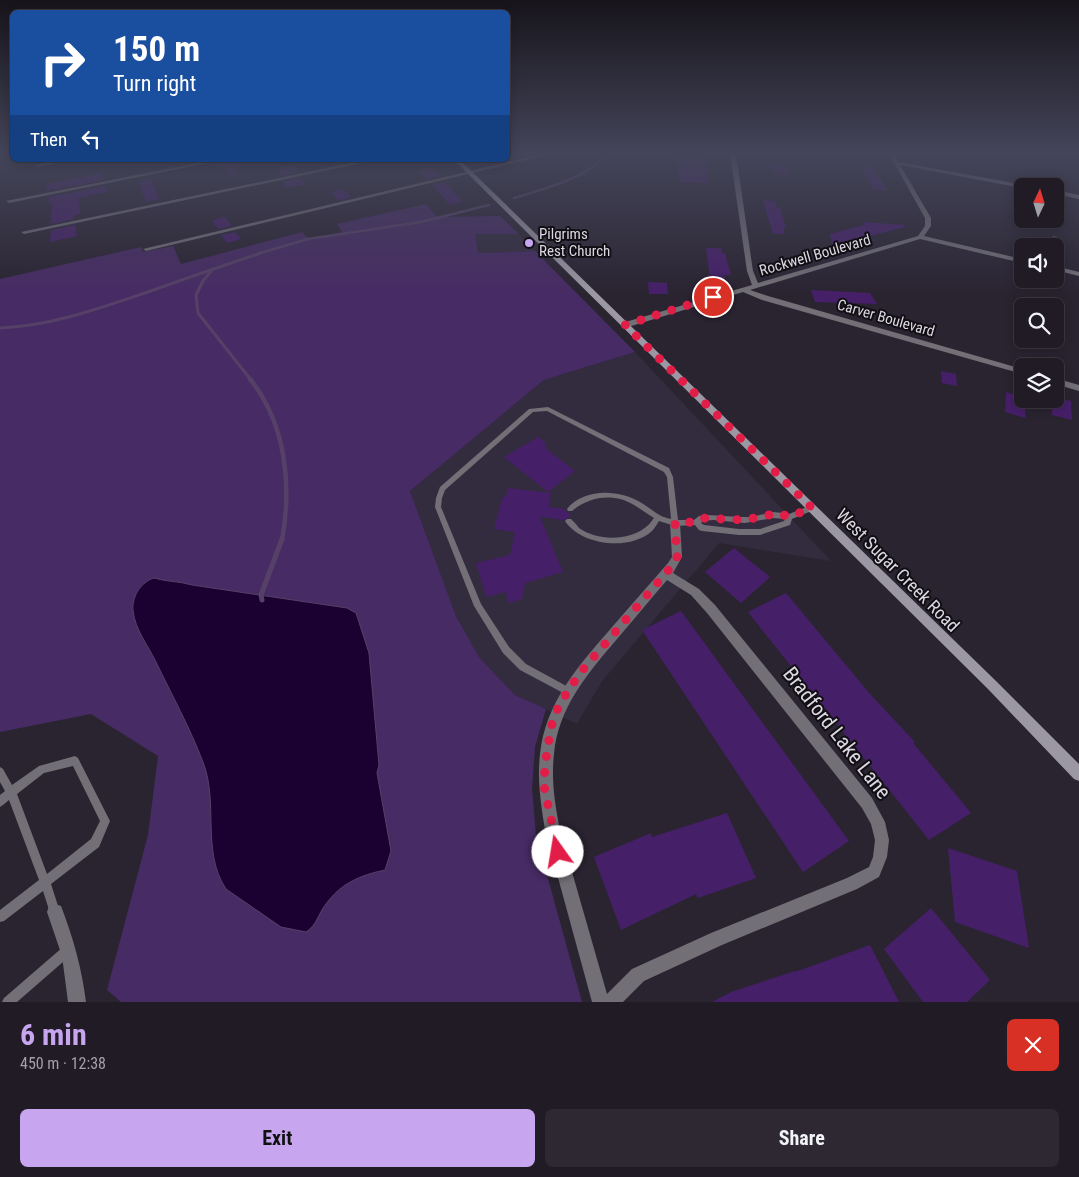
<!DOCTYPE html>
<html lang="en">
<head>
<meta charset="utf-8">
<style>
	body { margin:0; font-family:"Roboto Condensed",sans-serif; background:#2d2832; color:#f1f3f6; height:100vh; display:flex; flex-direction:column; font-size:19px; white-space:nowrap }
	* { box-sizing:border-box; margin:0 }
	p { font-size:16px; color:#a2a1a7 }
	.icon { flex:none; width:28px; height:28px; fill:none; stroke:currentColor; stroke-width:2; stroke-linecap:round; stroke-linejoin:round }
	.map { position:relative; height:1002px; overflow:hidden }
	.drawer { display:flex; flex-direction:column; background:#201b25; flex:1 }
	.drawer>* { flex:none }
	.top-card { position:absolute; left:10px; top:10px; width:500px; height:152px; border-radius:8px; box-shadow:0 2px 12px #0003,0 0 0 1px #3d3942; background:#1a4fa0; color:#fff; overflow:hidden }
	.needle { width:32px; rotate:4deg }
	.tools { position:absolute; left:1014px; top:178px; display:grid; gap:10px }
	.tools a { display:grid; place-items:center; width:50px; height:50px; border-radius:8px; background:#201b25; box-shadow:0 2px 12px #0003,0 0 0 1px #3d3942; font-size:25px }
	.pin { position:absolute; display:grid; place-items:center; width:42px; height:42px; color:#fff; margin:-21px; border:2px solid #fff; border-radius:50%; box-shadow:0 1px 5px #0007 }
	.me { position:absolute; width:55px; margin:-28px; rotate:347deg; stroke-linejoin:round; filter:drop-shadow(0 0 4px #0008) }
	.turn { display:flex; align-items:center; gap:18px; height:105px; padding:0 20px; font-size:22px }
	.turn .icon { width:65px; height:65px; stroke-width:2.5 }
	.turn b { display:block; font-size:35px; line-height:42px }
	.then { display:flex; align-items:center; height:48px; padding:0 20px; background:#0003; gap:10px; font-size:19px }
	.round { display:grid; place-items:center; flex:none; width:52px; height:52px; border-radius:8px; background:#2d2832 }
	.head { display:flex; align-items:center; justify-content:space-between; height:85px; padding:0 20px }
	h1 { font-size:30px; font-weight:700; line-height:38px; color:#c7a6ef }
	.cta { display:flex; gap:10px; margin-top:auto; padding:10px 20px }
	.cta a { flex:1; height:58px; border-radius:8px; background:#c7a6ef; color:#111; font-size:20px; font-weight:700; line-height:58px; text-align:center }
	.cta a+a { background:#2d2832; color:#f1f3f6 }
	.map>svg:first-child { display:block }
</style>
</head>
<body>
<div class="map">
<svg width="1079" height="1002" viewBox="0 0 1079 1002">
	<rect width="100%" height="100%" fill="#2a2431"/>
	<g fill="#332c3e">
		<path d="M451,234h68l16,17 -67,3z"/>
		<path d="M635,352l196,209 -112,-18 -117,138 -25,43 -62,-29 -36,-38 -23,-41 -46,-125 134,-111z"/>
	</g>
	<path fill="#472b64" d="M426,204l11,13 63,-1 19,18h-44l3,19 57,-2 100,101 -91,28 -134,111 46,125 23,41 36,38 31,14 -11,38 -3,42 4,46 46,167h-461l-14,-12 41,-155 10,-79 -67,-42 -91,18v-453l141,-32 2,5 30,-6 8,18 121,-32 8,8 32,-8 -5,-8z"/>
	<path fill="#1b0032" stroke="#554167" d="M154,578c13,4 25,3 38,7l155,23 9,5 13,40 10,112 -2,8 14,78 -6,19c-24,5 -44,13 -59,34 -8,10 -9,21 -20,28l-25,-5 -55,-38c-25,-38 -7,-86 -23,-127 -13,-34 -31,-67 -47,-100 -8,-17 -21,-32 -23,-52 -1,-14 8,-28 21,-32z"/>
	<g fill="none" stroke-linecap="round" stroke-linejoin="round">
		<g stroke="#554167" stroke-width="2.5">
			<path d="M514,198c28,-8 75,-21 93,-44"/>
			<path d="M257,254l51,-15 113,-17 68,-17"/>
		</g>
		<g stroke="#554167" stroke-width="3">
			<path d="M212,270l-9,11 -7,14 2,18 53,67"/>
			<path d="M0,328c50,-2 98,-19 145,-35 39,-14 77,-27 116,-40"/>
		</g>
		<path stroke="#554167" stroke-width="4.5" d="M250,379c36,45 42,106 32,161"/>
		<path stroke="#554167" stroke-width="5" d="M262,600l-1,-5 21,-56"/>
	</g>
	<g fill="#461f69">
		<path d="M676,158l30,1 3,24 -29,-1z"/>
		<path d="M225,160h9l2,20 -18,-17z"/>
		<path d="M770,162h15l5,13 -16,-1z"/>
		<path d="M295,165l3,7 -17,4 -3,-7z"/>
		<path d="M860,166l13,1 14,23h-13z"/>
		<path d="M431,168l9,8 -13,3 -8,-8z"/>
		<path d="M100,173l3,7 -56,11 -1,-7z"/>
		<path d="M301,178l3,7 -19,3 -2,-6z"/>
		<path d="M152,179l7,20 -13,3 -7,-20z"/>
		<path d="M445,182l11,13 7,7 -13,3 -18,-20z"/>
		<path d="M105,186l2,6 -28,6 1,16 -7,2 1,3 -23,5 1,-21 -3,1 -1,-7z"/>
		<path d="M343,189l8,8 -12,4 -8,-9z"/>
		<path d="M763,200l12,1 2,7h3l6,20h-3l2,6h-12z"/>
		<path d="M225,217l7,9 -14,3 -6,-9z"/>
		<path d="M863,222l42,3v2l-46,12 -2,-1 -25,6 -2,-10 34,-9z"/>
		<path d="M75,225l2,11 -27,6 1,-12z"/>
		<path d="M235,232l6,7 -14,4 -6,-8z"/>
		<path d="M706,248h15l1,5h3l6,22h-7l1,4h-15z"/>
		<path d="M648,282l19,1 1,11h-19z"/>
		<path d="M811,290l59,3 7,11 -62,-2z"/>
		<path d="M941,371l15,3 1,12 -15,-3z"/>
		<path d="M1006,392l20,7 -1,19 -20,-6z"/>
		<path d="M1055,397l16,4 1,19 -20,-5v-16h3z"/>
		<path d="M538,437l8,6 -1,5 30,23 -27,21 -44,-35z"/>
		<path d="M508,488l43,5 -2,14 16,2 1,3 4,1v4l-6,3 -24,-3 23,55 -38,11 -3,16 -13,4 -4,-11 -19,5 -10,-34 34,-8 5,-23 -21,-3 8,-31 4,-2z"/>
		<path d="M734,548l36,29 -29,26 -36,-31z"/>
		<path d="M786,593l84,101 45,48 -2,1 58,70 -42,27 -181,-228z"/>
		<path d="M681,611l168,230 -46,31 -161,-242z"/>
		<path d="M727,813l29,65 -58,20 -2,-4 -75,36 -27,-73 57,-24 1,4z"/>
		<path d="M948,848l69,23 12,77 -74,-26z"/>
		<path d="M931,908l59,72 -23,22h-44l-39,-53z"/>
		<path d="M870,945l29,57h-187l19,-10 64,-21v1z"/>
	</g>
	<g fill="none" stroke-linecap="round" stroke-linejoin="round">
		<g fill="#726f76" fill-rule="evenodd">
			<path d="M1053,236l4,1 4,32 -2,1 -2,-1z"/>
			<path d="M548,407l121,61 4,9 5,43h16l5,-4 9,-1 32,2h11l22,-5 10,1 6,1 23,-9 2,1 1,2 -1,2 -22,9 -2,6 -30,10h-21l-37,-4 -3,-1 -4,-5 -20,1 -16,-5c-2,3 -4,7 -7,10 -22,20 -70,15 -87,-10l2,-2h4c3,3 6,6 8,9 18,13 50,13 67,-1 3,-2 5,-5 8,-9 -7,-4 -13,-9 -20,-13 -20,-12 -44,-9 -62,6h-4l-1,-2c16,-21 52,-20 73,-7 11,6 18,15 31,17l-4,-42 -3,-5 -117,-61 -14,1 -88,78 -3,8 -1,9 40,97 28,43 17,17 44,24 1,3 -1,3 -3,1 -47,-25 -17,-17 -29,-47 -39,-99 1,-9 4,-11 89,-78zM773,518l12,1 -1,2 -24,8h-21l-35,-4 -3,-2 2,-2 10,-1 32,3z"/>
			<path d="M75,756l3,2 32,63 -11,26 -48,37 9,28 -1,4 -4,1 -4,-1 -8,-25 -39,30 -4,1v-12l39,-30 -30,-80 -6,5 -3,2v-12l5,-4 -5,-9v-15l3,2 9,16 27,-19zM73,766l27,55 -9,18 -44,35 -30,-80 27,-21z"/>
			<path d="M67,945l4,2 2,4 -2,4 -54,47h-15l2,-4 59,-51z"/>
		</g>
		<g fill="#726f76" fill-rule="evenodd">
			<path d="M542,154h10l-406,97 -3,-2z"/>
			<path d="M730,154h6l17,117 5,12 160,-47 7,-10v-8l-36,-64h5l4,8 127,23 1,1 -4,2 -122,-23 31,53v8l-7,10 98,23v4l-102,-24 -170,51 18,6 254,73v5l-260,-74 -19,-8 -115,35h-6v-4l130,-38 -5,-14z"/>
			<path d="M59,160h12l-33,7 -3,-2z"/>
			<path d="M212,160h11l-214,43 -3,-2z"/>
			<path d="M365,160h11l-352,74 -3,-2z"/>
			<path d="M1055,190l24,5v4l-24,-5z"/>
			<path d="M1055,266l24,6v4l-24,-6z"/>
			<path d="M1055,378l24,7v6l-24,-7z"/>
			<path d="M675,519l4,1 1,3 2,34 -9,16 26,16 16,16 157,193 13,24 4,18 -2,17 -8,20 -22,12 -135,56 -78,36 -21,21h-31l-47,-172c-4,-25 -8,-50 -5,-76 5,-52 40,-90 73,-128 18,-21 37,-42 55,-63l4,-6 -2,-34 1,-3zM667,580l24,15 16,18 155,195 9,16 4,16 -2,17 -4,10 -22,11 -136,55 -79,36 -25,25 -47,-164c-5,-25 -9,-50 -6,-76 4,-46 34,-81 63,-115 17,-20 33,-39 50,-59z"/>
			<path d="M55,904l6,2c12,31 21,63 25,96h-18l-6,-46 -15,-44 2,-6z"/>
		</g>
		<path fill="#9c98a3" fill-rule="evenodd" d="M454,160h6l536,521 83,83v17l-5,-2 -86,-90z"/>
	</g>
	<linearGradient id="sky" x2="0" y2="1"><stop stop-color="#17141b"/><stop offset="0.52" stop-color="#44455a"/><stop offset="1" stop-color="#44455a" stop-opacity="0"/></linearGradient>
	<rect width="1079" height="295" fill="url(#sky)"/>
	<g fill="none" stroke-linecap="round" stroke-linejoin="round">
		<path stroke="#e11d48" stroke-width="9" stroke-dasharray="0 16.2" d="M558,852l-14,-66 1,-21 6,-38 8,-22 21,-32 92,-107 5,-9 -2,-34 21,-1 6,-4 42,2 35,-7 10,4 23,-9 -187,-183 88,-28"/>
	</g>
	<circle fill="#c7a6ef" stroke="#110f14" stroke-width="2" cx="529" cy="243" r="5"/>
	<g text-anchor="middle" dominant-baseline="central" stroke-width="4" stroke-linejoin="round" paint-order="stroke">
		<g font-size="15" fill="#ddd9e2" stroke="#110f14" text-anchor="start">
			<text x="539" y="234">Pilgrims<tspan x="539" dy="17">Rest Church</tspan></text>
		</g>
		<g font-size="15" fill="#ddd9e2" stroke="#110f14">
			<text transform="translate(815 255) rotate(-16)">Rockwell Boulevard</text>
			<text transform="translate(886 318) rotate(16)">Carver Boulevard</text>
		</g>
		<g font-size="18" fill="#ddd9e2" stroke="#110f14">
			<text transform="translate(898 570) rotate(45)">West Sugar Creek Road</text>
		</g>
		<g font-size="21" fill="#ddd9e2" stroke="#110f14">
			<text transform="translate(837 733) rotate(52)">Bradford Lake Lane</text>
		</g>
	</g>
</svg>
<div class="tools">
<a><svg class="needle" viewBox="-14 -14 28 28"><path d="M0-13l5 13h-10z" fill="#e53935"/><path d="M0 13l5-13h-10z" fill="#a2a1a7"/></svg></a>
<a><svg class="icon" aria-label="sound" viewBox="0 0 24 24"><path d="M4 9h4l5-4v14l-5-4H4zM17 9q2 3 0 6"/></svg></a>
<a><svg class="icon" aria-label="search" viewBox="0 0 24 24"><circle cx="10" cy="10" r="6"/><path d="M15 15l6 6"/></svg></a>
<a><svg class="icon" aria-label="layers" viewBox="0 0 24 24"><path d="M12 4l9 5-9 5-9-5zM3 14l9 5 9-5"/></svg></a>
</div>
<div class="pin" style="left:713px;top:297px;background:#d93025"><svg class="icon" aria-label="arrive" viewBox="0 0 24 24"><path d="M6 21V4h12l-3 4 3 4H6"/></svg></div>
<svg class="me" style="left:558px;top:852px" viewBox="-20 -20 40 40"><circle r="19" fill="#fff"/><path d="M0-13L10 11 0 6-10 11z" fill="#e11d48"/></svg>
<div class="top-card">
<div class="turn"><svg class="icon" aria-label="right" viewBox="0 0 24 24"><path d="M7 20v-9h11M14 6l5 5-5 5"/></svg><div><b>150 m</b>Turn right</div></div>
<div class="then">Then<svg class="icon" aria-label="left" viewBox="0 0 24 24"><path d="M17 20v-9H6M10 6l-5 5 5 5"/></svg></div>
</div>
</div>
<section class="drawer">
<div class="head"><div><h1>6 min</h1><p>450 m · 12:38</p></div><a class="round" style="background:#d93025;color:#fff"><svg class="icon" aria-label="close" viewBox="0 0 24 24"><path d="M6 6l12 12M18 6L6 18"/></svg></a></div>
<div class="cta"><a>Exit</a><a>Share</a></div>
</section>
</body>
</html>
